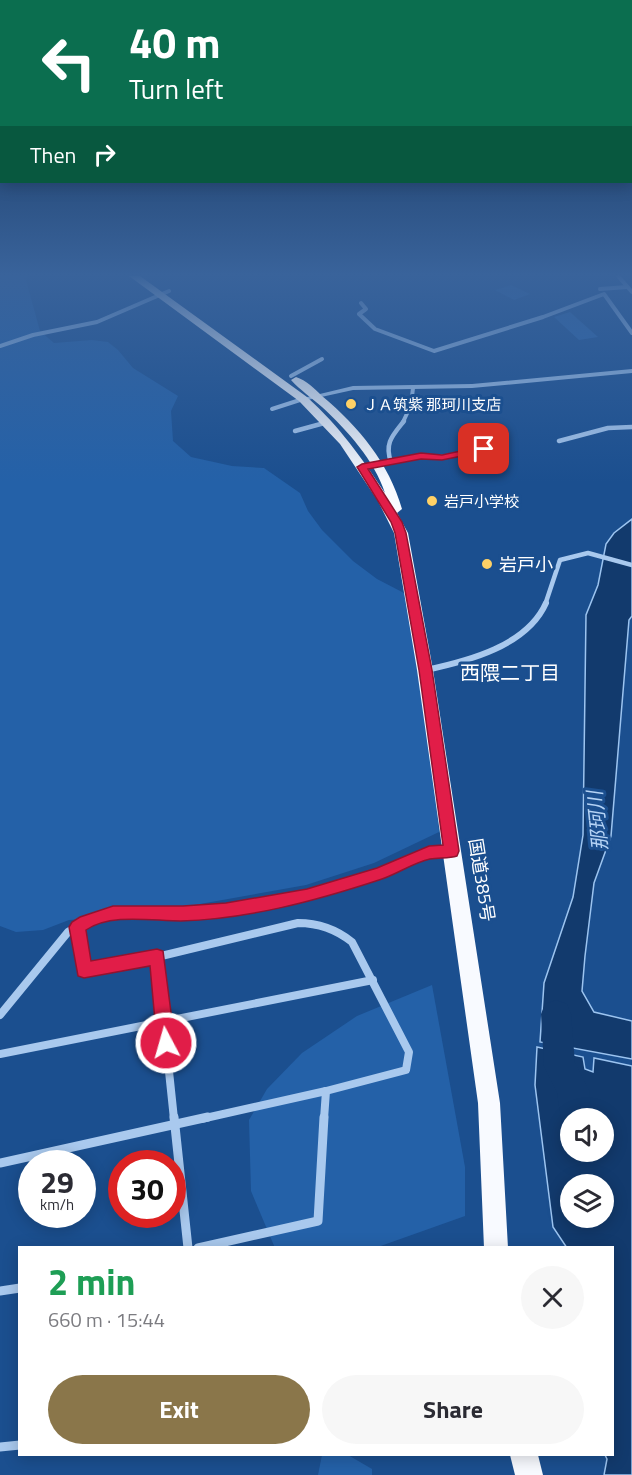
<!DOCTYPE html>
<html lang="en">
<head>
<meta charset="utf-8">
<style>
	body { margin:0; font-family:"Titillium Web","Noto Sans JP",sans-serif; background:#f7f7f7; color:#2b2b33; height:100vh; display:flex; flex-direction:column; font-size:22px; white-space:nowrap }
	* { box-sizing:border-box; margin:0 }
	p { font-size:20px; color:#7c7c81 }
	.icon { flex:none; width:33px; height:33px; fill:none; stroke:currentColor; stroke-width:2; stroke-linecap:round; stroke-linejoin:round }
	.map { position:relative; flex:1; overflow:hidden }
	.sheet { position:absolute; left:18px; top:1246px; width:596px; height:210px; display:flex; flex-direction:column; background:#fff; border-radius:0px; box-shadow:0 3px 15px #0003 }
	.sheet>* { flex:none }
	.hud { position:absolute; left:0px; top:0px; width:633px; height:183px; box-shadow:0 3px 15px #0003; background:#0b6e4f; color:#fff; overflow:hidden }
	.controls { position:absolute; left:560px; top:1108px; display:grid; gap:12px }
	.controls a { display:grid; place-items:center; width:54px; height:54px; border-radius:50%; background:#fff; box-shadow:0 3px 15px #0003; font-size:30px }
	.speed { position:absolute; left:18px; top:1150px; display:flex; gap:12px; font-size:30px; font-weight:700; text-align:center }
	.speed>* { display:grid; place-content:center; width:78px; height:78px; border-radius:50%; background:#fff; box-shadow:0 3px 15px #0003; line-height:1 }
	.speed small { font-size:15px; font-weight:400 }
	.speed .limit { border:9px solid #d22; background:#fff; color:#111 }
	.pin { position:absolute; display:grid; place-items:center; width:51px; height:51px; color:#fff; margin:-26px; border-radius:12px; box-shadow:0 3px 9px #0006 }
	.me { position:absolute; width:66px; margin:-33px; rotate:354deg; stroke-linejoin:round; filter:drop-shadow(0 0 4px #0008) }
	.turn { display:flex; align-items:center; gap:21px; height:126px; padding:0 30px; font-size:27px }
	.turn .icon { width:78px; height:78px; stroke-width:2.5 }
	.turn b { display:block; font-size:42px; line-height:51px }
	.then { display:flex; align-items:center; height:57px; padding:0 30px; background:#0003; gap:12px; font-size:22px }
	.round { display:grid; place-items:center; flex:none; width:63px; height:63px; border-radius:32px; background:#f7f7f7 }
	.head { display:flex; align-items:center; justify-content:space-between; height:102px; padding:0 30px }
	h1 { font-size:36px; font-weight:700; line-height:45px; color:#1e9e55 }
	.cta { display:flex; gap:12px; margin-top:auto; padding:12px 30px }
	.cta a { flex:1; height:69px; border-radius:36px; background:#8a764a; color:#fff; font-size:24px; font-weight:700; line-height:69px; text-align:center }
	.cta a+a { background:#f7f7f7; color:#2b2b33 }
	.map>svg:first-child { display:block }
</style>
</head>
<body>
<div class="map">
<svg width="632" height="1475" viewBox="0 0 632 1475">
	<rect width="100%" height="100%" fill="#1b4f8f"/>
	<g fill="#2461a8">
		<path d="M0,276h27l-1,4 14,51 14,12 38,-3 16,2 10,8 15,18 45,28 -7,15 2,30 18,16 41,9 32,2 36,25 8,18 14,19 31,31 24,18 27,14 27,155 8,84 -65,31 -68,22 -162,29 -75,6 -26,10 -27,2 -16,-6z"/>
		<path d="M432,985l33,182v49l-90,32h-100l-24,-57 -2,-71 18,-31 35,-36 55,-37z"/>
		<path d="M322,1455h26l24,14v6h-54z"/>
	</g>
	<g fill="#123a6d" stroke="#9cc4f0" stroke-width="1.5" fill-rule="evenodd">
		<path d="M632,519v97l-3,4 -18,216 -17,47 -9,73 -3,35 12,21 38,9v38l-92,-17 4,-59 29,-86 10,-62 3,-220 12,-30 8,-41 8,-11z"/>
		<path d="M537,1047l46,10 2,12 8,3 1,-14 38,8v409h-28l3,-16 -2,-4h7v-207h-45l-14,-21 -18,-142zM570,1119h33v33h-33zM570,1185h33v33h-33z"/>
	</g>
	<g fill="none" stroke-linecap="round" stroke-linejoin="round">
		<path fill="#123a6d" fill-rule="evenodd" d="M556,1000l11,4 4,10 4,49 14,27 4,29h-23v13l-5,-1 -4,-12 -4,-26 -13,-27 -3,-52 4,-10z"/>
	</g>
	<g fill="#2a66ad">
		<path d="M511,285l19,9 -16,6 -19,-10z"/>
		<path d="M570,312l28,25 -19,3 -25,-23z"/>
	</g>
	<g fill="none" stroke-linecap="round" stroke-linejoin="round">
		<g stroke="#a9c9ee" stroke-width="4">
			<path d="M618,276l14,16"/>
			<path d="M600,289l27,-2"/>
			<path d="M361,303l5,6 -7,5 16,15 59,22 109,-34 61,-23 28,39"/>
			<path d="M0,346l33,-11 64,-13 72,-31"/>
			<path d="M291,376l31,-17"/>
			<path d="M272,409l31,-10"/>
			<path d="M403,422l8,-17 2,-17"/>
		</g>
		<g stroke="#a9c9ee" stroke-width="4.5">
			<path d="M295,431l33,-9"/>
			<path d="M559,441l49,-13 24,-1"/>
			<path d="M391,462c-7,-19 2,-27 13,-41"/>
			<path d="M362,467l59,-11 21,1 56,-9"/>
			<path d="M545,605l15,-45 28,-7 44,12"/>
		</g>
		<path stroke="#a9c9ee" stroke-width="6" d="M426,670c42,-9 101,-24 120,-67"/>
		<g stroke="#a9c9ee" stroke-width="8">
			<path d="M77,927l7,43 73,-13 141,-34c20,0 39,7 54,19l57,110 -3,18 -80,21 -125,28"/>
			<path d="M157,957l17,162"/>
			<path d="M0,1015l68,-83 17,-10 28,-8 113,-4 81,-14 73,-23 49,-21 22,-1"/>
			<path d="M0,1054l373,-74"/>
			<path d="M324,1119l2,-28"/>
		</g>
		<g stroke="#a9c9ee" stroke-width="9">
			<path d="M174,1117l14,131"/>
			<path d="M0,1163l208,-46"/>
			<path d="M198,1248l120,-27 6,-104"/>
			<path d="M0,1291l20,-3"/>
			<path d="M0,1447l20,-2"/>
		</g>
		<path fill="#a9c9ee" fill-rule="evenodd" d="M632,369v4l-160,15 -119,2 -50,11 -4,-2 54,-13 119,-2z"/>
		<g fill="#f8faff" fill-rule="evenodd">
			<path d="M129,276h11l167,121c33,30 54,60 78,96 -11,-33 -37,-62 -63,-86 -10,-9 -22,-17 -31,-27l5,-3c10,3 19,12 26,19 37,31 67,67 80,113l-5,4 11,20 25,137 67,433 8,145h-24l-6,-145 -61,-433 -23,-137 -16,-32 -38,-57 -41,-43z"/>
			<path d="M510,1455h28l5,20h-28z"/>
		</g>
	</g>
	<linearGradient id="sky" x2="0" y2="1"><stop stop-color="#0f2b4f"/><stop offset="0.57" stop-color="#39639b"/><stop offset="1" stop-color="#39639b" stop-opacity="0"/></linearGradient>
	<rect width="632" height="482" fill="url(#sky)"/>
	<path fill="#e11d48" stroke="#92132f" stroke-width="1.5" d="M484,446l5,3 -2,2 -45,9 -21,-1 -53,10 34,53 4,11 26,137 27,181 -2,5c-9,3 -18,1 -27,3 -18,4 -34,16 -51,21 -64,21 -131,39 -198,41 -29,0 -70,-8 -95,9l5,31 66,-12 6,2 12,92 -3,6 -6,2 -6,-2 -3,-6 -7,-77 -66,12 -6,-2 -9,-49 3,-5 8,-5 33,-11h70l43,-3 81,-14 70,-21 52,-22 14,-1 -24,-175 -24,-137 -4,-11 -34,-55 5,-3 59,-11 21,2z"/>
	<g fill="#ffd166" stroke="#1b4f8f" stroke-width="2">
		<circle cx="351" cy="404" r="6"/>
		<circle cx="432" cy="501" r="6"/>
		<circle cx="487" cy="564" r="6"/>
	</g>
	<g text-anchor="middle" dominant-baseline="central" stroke-width="6" stroke-linejoin="round" paint-order="stroke">
		<g font-size="15" fill="#fff" stroke="#1b4f8f" text-anchor="start">
			<text x="363" y="404">ＪＡ筑紫 那珂川支店</text>
			<text x="444" y="501">岩戸小学校</text>
		</g>
		<g font-size="18" fill="#fff" stroke="#1b4f8f" text-anchor="start">
			<text x="499" y="564">岩戸小</text>
		</g>
		<g font-size="18" fill="#fff" stroke="#1b4f8f">
			<text transform="translate(482 880) rotate(81)">国道385号</text>
		</g>
		<g font-size="20" fill="#fff" stroke="#1b4f8f">
			<text x="510" y="672">西隈二丁目</text>
		</g>
		<g font-size="20" font-style="italic" fill="#b5d3f5" stroke="#1b4f8f">
			<text transform="translate(597 821) rotate(-96)">那珂川</text>
		</g>
	</g>
</svg>
<div class="controls">
<a><svg class="icon" aria-label="sound" viewBox="0 0 24 24"><path d="M4 9h4l5-4v14l-5-4H4zM17 9q2 3 0 6"/></svg></a>
<a><svg class="icon" aria-label="layers" viewBox="0 0 24 24"><path d="M12 4l9 5-9 5-9-5zM3 14l9 5 9-5"/></svg></a>
</div>
<div class="speed"><div>29<small>km/h</small></div><div class="limit">30</div></div>
<div class="pin" style="left:484px;top:449px;background:#d93025"><svg class="icon" aria-label="arrive" viewBox="0 0 24 24"><path d="M6 21V4h12l-3 4 3 4H6"/></svg></div>
<svg class="me" style="left:166px;top:1043px" viewBox="-20 -20 40 40"><circle r="17" fill="#e11d48" stroke="#fff" stroke-width="3"/><path d="M0-11L8 9 0 5-8 9z" fill="#fff"/></svg>
<div class="hud">
<div class="turn"><svg class="icon" aria-label="left" viewBox="0 0 24 24"><path d="M17 20v-9H6M10 6l-5 5 5 5"/></svg><div><b>40 m</b>Turn left</div></div>
<div class="then">Then<svg class="icon" aria-label="right" viewBox="0 0 24 24"><path d="M7 20v-9h11M14 6l5 5-5 5"/></svg></div>
</div>
<section class="sheet">
<div class="head"><div><h1>2 min</h1><p>660 m · 15:44</p></div><a class="round"><svg class="icon" aria-label="close" viewBox="0 0 24 24"><path d="M6 6l12 12M18 6L6 18"/></svg></a></div>
<div class="cta"><a>Exit</a><a>Share</a></div>
</section>
</div>
</body>
</html>
